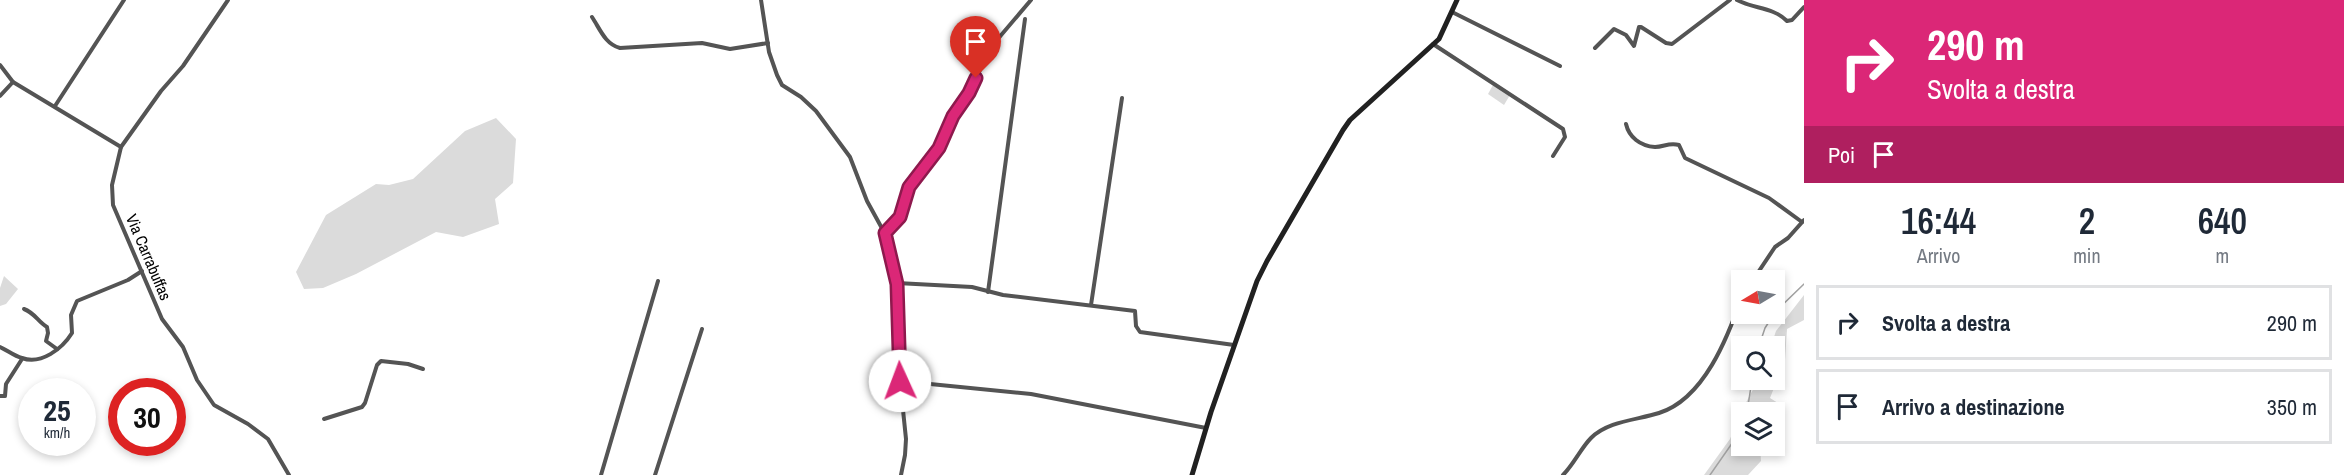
<!DOCTYPE html>
<html lang="it">
<head>
<meta charset="utf-8">
<style>
	body { margin:0; font-family:"Archivo Narrow",sans-serif; background:#f2f2f3; color:#1f2937; height:100vh; display:flex; flex-direction:column; font-size:22px; white-space:nowrap }
	* { box-sizing:border-box; margin:0 }
	p { font-size:20px; color:#747a83 }
	.icon { flex:none; width:33px; height:33px; fill:none; stroke:currentColor; stroke-width:2; stroke-linecap:round; stroke-linejoin:round }
	.map { position:relative; flex:1; overflow:hidden }
	.side { display:flex; flex-direction:column; background:#fff; width:540px }
	.side>* { flex:none }
	.banner { background:#db2777; color:#fff; overflow:hidden }
	.needle { width:39px; rotate:260deg }
	.tools { position:absolute; left:1731px; top:270px; display:grid; gap:12px }
	.tools a { display:grid; place-items:center; width:54px; height:54px; border-radius:0px; background:#fff; box-shadow:0 3px 9px #0003; font-size:30px }
	.speed { position:absolute; left:18px; top:378px; display:flex; gap:12px; font-size:30px; font-weight:700; text-align:center }
	.speed>* { display:grid; place-content:center; width:78px; height:78px; border-radius:50%; background:#fff; box-shadow:0 3px 9px #0003; line-height:1 }
	.speed small { font-size:15px; font-weight:400 }
	.speed .limit { border:9px solid #d22; background:#fff; color:#111 }
	.pin { position:absolute; display:grid; place-items:center; width:51px; height:51px; color:#fff; margin:-62px -26px; border-radius:50% 50% 50% 0; rotate:-45deg; box-shadow:0 0 6px #0007 }
	.pin .icon { rotate:45deg }
	.me { position:absolute; width:66px; margin:-33px; rotate:358deg; stroke-linejoin:round; filter:drop-shadow(0 0 4px #0008) }
	.turn { display:flex; align-items:center; gap:21px; height:126px; padding:0 24px; font-size:27px }
	.turn .icon { width:78px; height:78px; stroke-width:2.5 }
	.turn b { display:block; font-size:42px; line-height:51px }
	.then { display:flex; align-items:center; height:57px; padding:0 24px; background:#0003; gap:12px; font-size:22px }
	.eta { display:flex; justify-content:space-evenly; align-items:center; height:102px; text-align:center }
	.eta b { font-size:36px; font-weight:600; line-height:42px }
	ul { padding:0; list-style:none }
	li { display:flex; align-items:center; gap:18px; height:75px; margin:0 12px 9px; padding:0 12px; border:3px solid #e0e1e3; border-radius:0px }
	li div { flex:1 }
	li b { display:block; font-size:22px }
	li em { font-style:normal }
	main { display:flex; flex:1; min-height:0 }
	.map>svg:first-child { display:block }
</style>
</head>
<body>
<main>
<div class="map">
<svg width="1804" height="475" viewBox="0 0 1804 475">
	<rect width="100%" height="100%" fill="#fff"/>
	<g fill="#dbdbdb">
		<path d="M1493,85l17,10 -6,10 -16,-11z"/>
		<path d="M496,118l20,21 -3,44 -18,16 4,25 -36,13 -27,-5 -80,42 -33,14 -19,1 -8,-17 30,-57 50,-31 13,1 24,-6 52,-48z"/>
		<path d="M4,276l14,13 -12,15 -6,2v-18z"/>
		<path d="M1804,295v25l-17,9 -2,31 -15,38 11,7 -1,5 -38,2v34h18l1,15 -13,14h-44l26,-36 11,-27 17,-32h16v-34h-3l5,-15z"/>
	</g>
	<g fill="none" stroke-linecap="round" stroke-linejoin="round">
		<g stroke="#a2a2a2" stroke-width="1.5">
			<path d="M1774,313l30,-29"/>
			<path d="M1759,346l6,-18 9,-14"/>
			<path d="M1747,412l5,-32"/>
			<path d="M1710,475l32,-46"/>
		</g>
		<g stroke="#545454" stroke-width="4">
			<path d="M761,0l8,52 8,23 5,10 19,12 15,14 34,46 17,44 17,31 13,51 3,98 6,58 -1,16 -4,20"/>
			<path d="M1737,0c17,9 36,7 50,21l5,-1 12,-13"/>
			<path d="M1452,12l108,54"/>
			<path d="M592,17c8,12 13,27 28,31l82,-5 28,6 38,-6"/>
			<path d="M1433,44l130,85 2,8 -12,19"/>
			<path d="M1595,48l19,-19 12,6 8,11 5,-19h2l25,16 6,1 58,-44"/>
			<path d="M0,65l13,17 108,65 -9,38 1,20 49,114 21,28 14,33 17,25 34,19 20,15 21,36"/>
			<path d="M0,96l13,-14"/>
			<path d="M55,106l69,-106"/>
			<path d="M1626,124c3,13 14,22 29,23 9,0 14,-5 24,-2l6,13 84,40 33,24"/>
			<path d="M121,147l40,-56 22,-25 45,-66"/>
			<path d="M885,233l15,-16 9,-30 30,-39 14,-32 16,-23 22,-46 40,-47"/>
			<path d="M1753,280l22,-33 13,-9 16,-18"/>
			<path d="M897,283l75,4 31,8 132,16 1,15 4,6 94,13"/>
			<path d="M988,292l37,-273"/>
			<path d="M1091,305l31,-207"/>
			<path d="M24,309c11,4 14,13 23,18l1,6 -2,8 11,8"/>
			<path d="M0,347c7,3 14,9 22,11 19,7 40,-9 50,-25l-1,-18 6,-14 51,-21 14,-9"/>
			<path d="M900,381l131,13 175,34"/>
			<path d="M0,396h5l1,-12 16,-25"/>
			<path d="M324,419l38,-12 3,-4 12,-38 4,-4 27,3 15,5"/>
			<path d="M601,475l57,-194"/>
			<path d="M655,475l47,-146"/>
			<path d="M1563,475c11,-11 18,-27 28,-37 17,-17 46,-18 68,-25 45,-14 69,-76 83,-117"/>
		</g>
		<path stroke="#212121" stroke-width="5" d="M1192,475l19,-63 46,-131 10,-20 76,-131 7,-10 89,-81 18,-39"/>
	</g>
	<g fill="none" stroke-linecap="round" stroke-linejoin="round">
		<defs>
			<path id="route" d="M900,381l-3,-97 -12,-51 15,-16 9,-30 30,-39 14,-32 16,-23 7,-15"/>
		</defs>
		<use href="#route" stroke="#8e194d" stroke-width="15"/>
		<use href="#route" stroke="#db2777" stroke-width="10"/>
	</g>
	<g text-anchor="middle" dominant-baseline="central" stroke-width="6" stroke-linejoin="round" paint-order="stroke">
		<g font-size="16" fill="#000" stroke="#fff">
			<text transform="translate(149 257) rotate(67)">Via Carrabuffas</text>
		</g>
	</g>
</svg>
<div class="tools">
<a><svg class="needle" viewBox="-14 -14 28 28"><path d="M0-13l5 13h-10z" fill="#e53935"/><path d="M0 13l5-13h-10z" fill="#747a83"/></svg></a>
<a><svg class="icon" aria-label="search" viewBox="0 0 24 24"><circle cx="10" cy="10" r="6"/><path d="M15 15l6 6"/></svg></a>
<a><svg class="icon" aria-label="layers" viewBox="0 0 24 24"><path d="M12 4l9 5-9 5-9-5zM3 14l9 5 9-5"/></svg></a>
</div>
<div class="speed"><div>25<small>km/h</small></div><div class="limit">30</div></div>
<div class="pin" style="left:976px;top:78px;background:#d93025"><svg class="icon" aria-label="arrive" viewBox="0 0 24 24"><path d="M6 21V4h12l-3 4 3 4H6"/></svg></div>
<svg class="me" style="left:900px;top:381px" viewBox="-20 -20 40 40"><circle r="19" fill="#fff"/><path d="M0-13L10 11 0 6-10 11z" fill="#db2777"/></svg>
</div>
<section class="side">
<div class="banner">
<div class="turn"><svg class="icon" aria-label="right" viewBox="0 0 24 24"><path d="M7 20v-9h11M14 6l5 5-5 5"/></svg><div><b>290 m</b>Svolta a destra</div></div>
<div class="then">Poi<svg class="icon" aria-label="arrive" viewBox="0 0 24 24"><path d="M6 21V4h12l-3 4 3 4H6"/></svg></div>
</div>
<div class="eta">
<div><b>16:44</b><p>Arrivo</p></div>
<div><b>2</b><p>min</p></div>
<div><b>640</b><p>m</p></div>
</div>
<ul>
<li><svg class="icon" aria-label="right" viewBox="0 0 24 24"><path d="M7 20v-9h11M14 6l5 5-5 5"/></svg><div><b>Svolta a destra</b></div><em>290 m</em></li>
<li><svg class="icon" aria-label="arrive" viewBox="0 0 24 24"><path d="M6 21V4h12l-3 4 3 4H6"/></svg><div><b>Arrivo a destinazione</b></div><em>350 m</em></li>
</ul>
</section>
</main>
</body>
</html>
